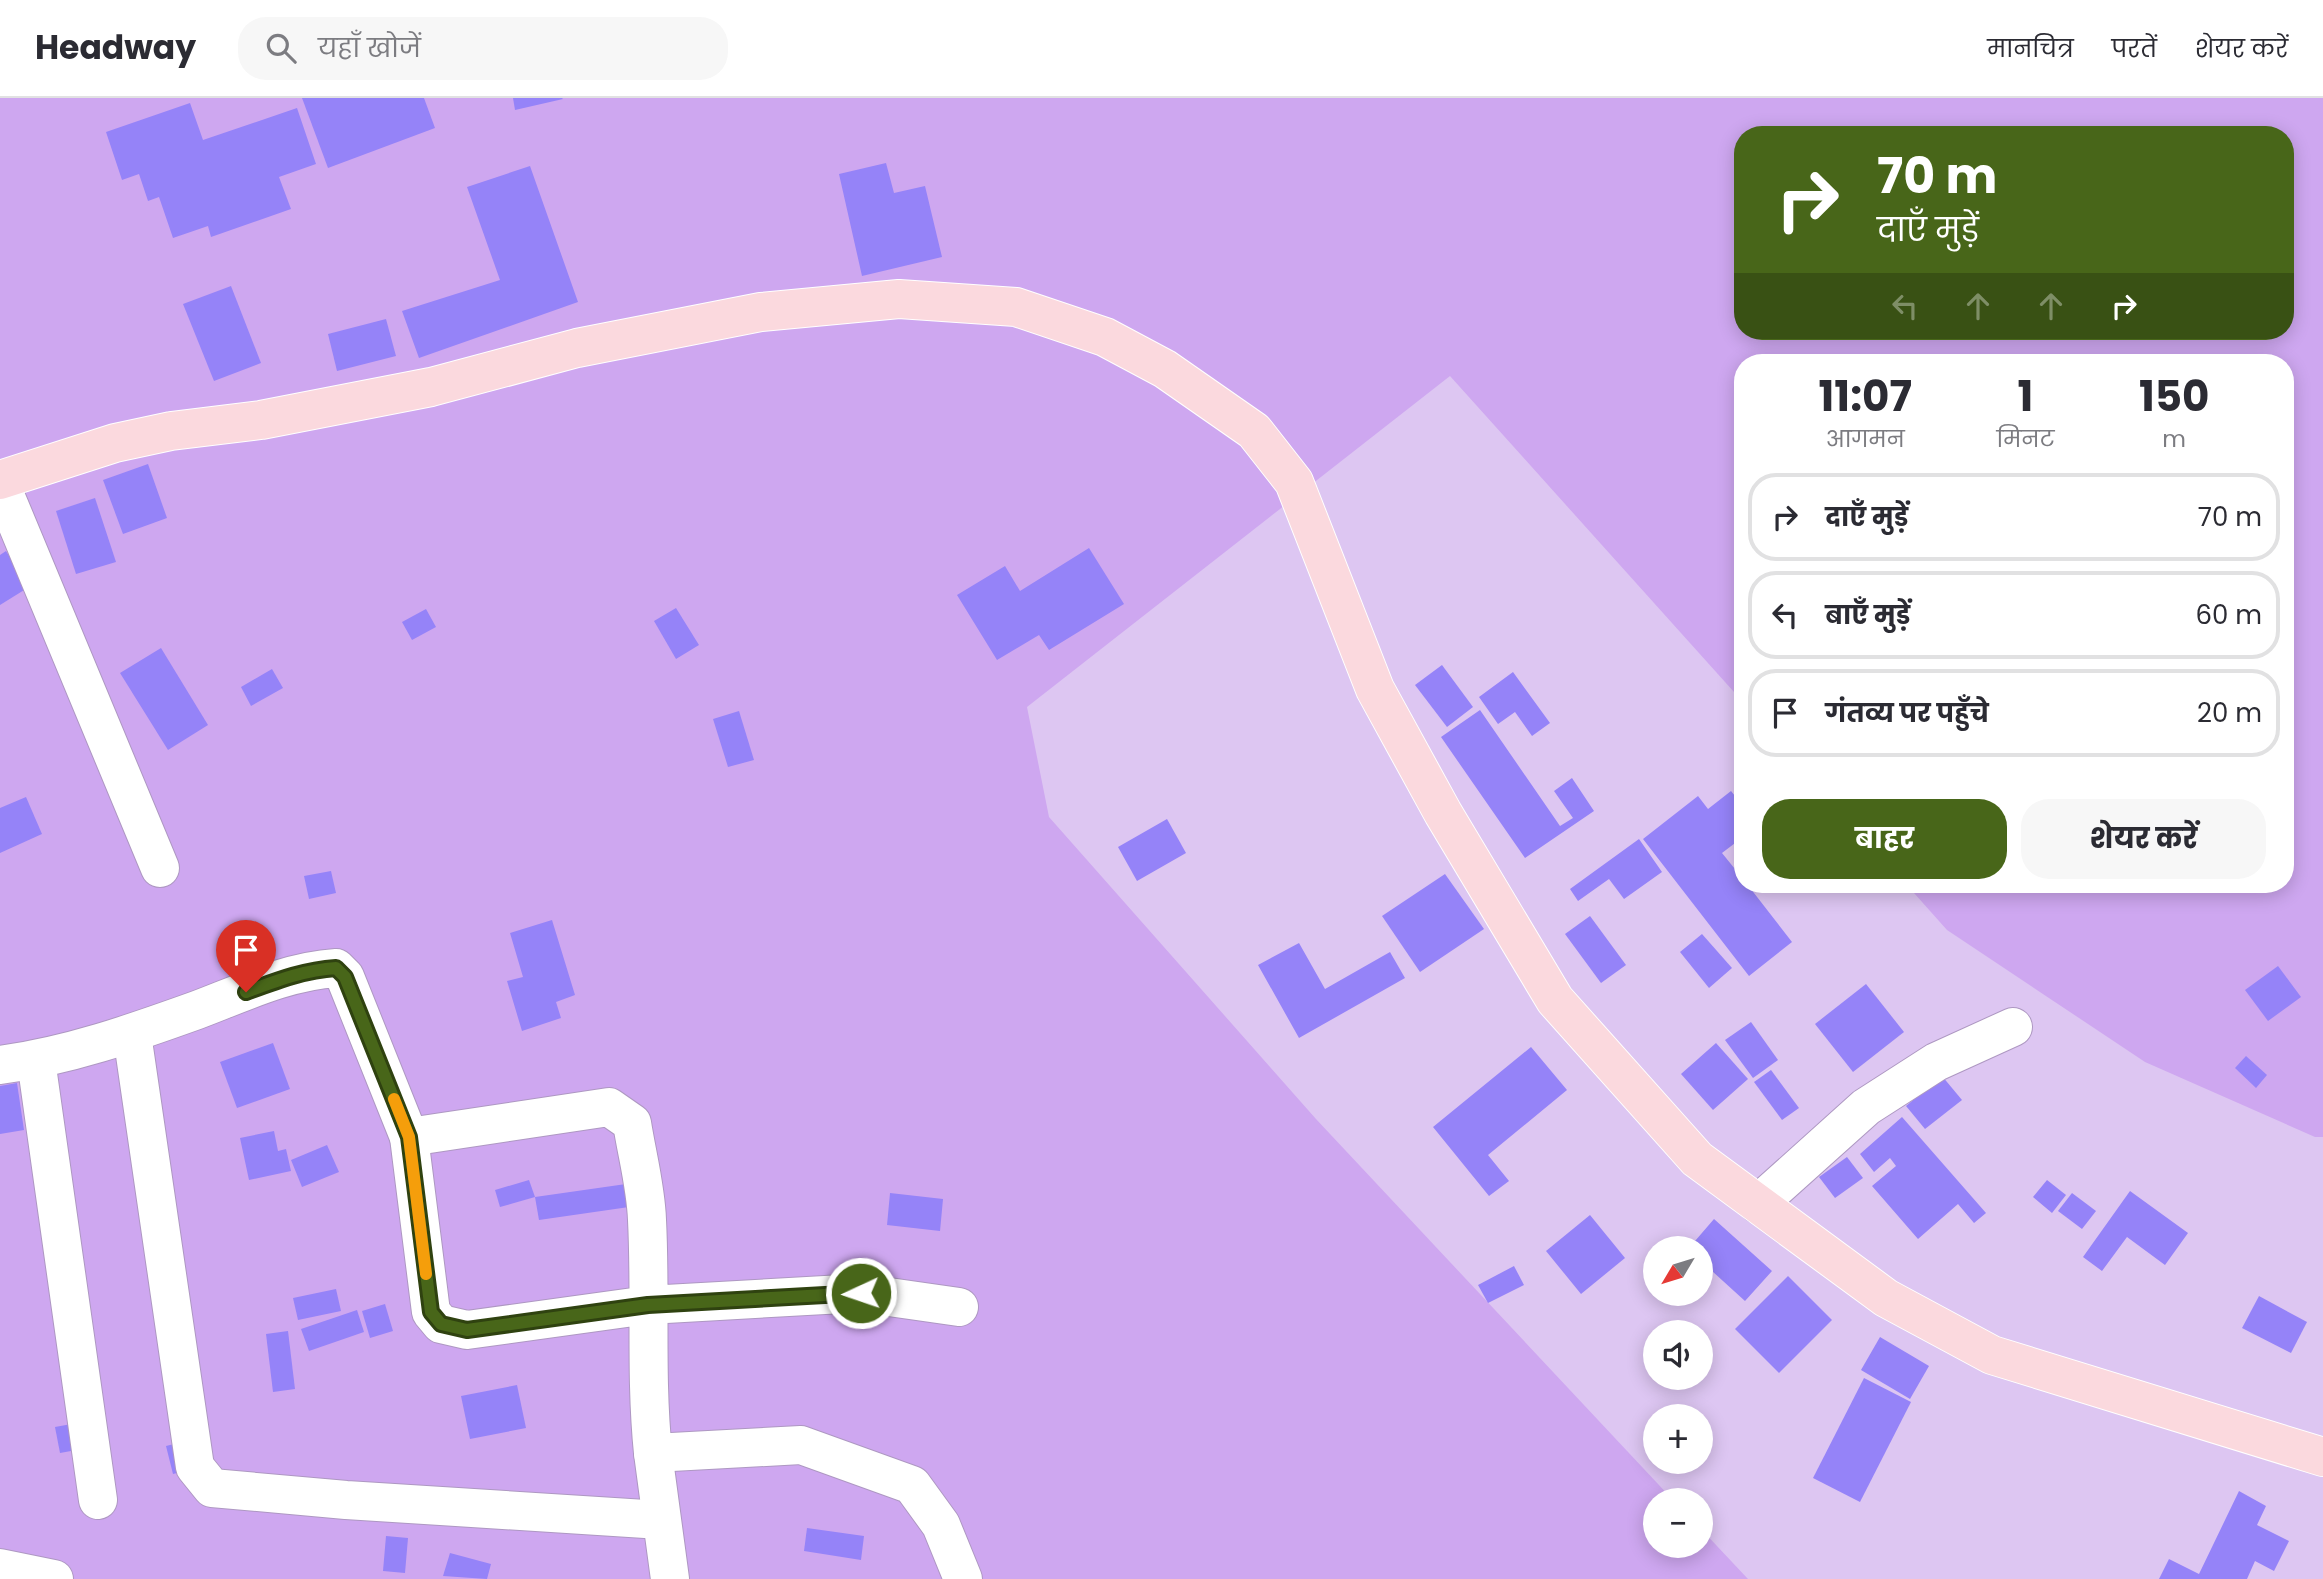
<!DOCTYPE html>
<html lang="hi">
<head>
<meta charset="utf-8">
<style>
	body { margin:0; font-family:Poppins,"Noto Sans Devanagari",sans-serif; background:#f7f7f7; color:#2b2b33; height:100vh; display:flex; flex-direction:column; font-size:26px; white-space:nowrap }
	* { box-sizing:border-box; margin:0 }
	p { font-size:23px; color:#7c7c81 }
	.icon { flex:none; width:38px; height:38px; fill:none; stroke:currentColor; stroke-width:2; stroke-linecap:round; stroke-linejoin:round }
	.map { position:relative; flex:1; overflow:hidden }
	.side { position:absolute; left:1734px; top:256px; width:560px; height:539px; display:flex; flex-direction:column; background:#fff; border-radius:28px; box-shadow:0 4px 18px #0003 }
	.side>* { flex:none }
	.hud { position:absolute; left:1734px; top:28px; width:560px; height:214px; border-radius:28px; box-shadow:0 4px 18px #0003; background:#486619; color:#fff; overflow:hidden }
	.needle { width:46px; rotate:232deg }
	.fabs { position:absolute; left:1643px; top:1138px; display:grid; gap:14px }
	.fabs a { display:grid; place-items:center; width:70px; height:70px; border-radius:50%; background:#fff; box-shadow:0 4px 18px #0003; font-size:35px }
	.pin { position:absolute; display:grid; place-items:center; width:60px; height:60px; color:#fff; margin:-72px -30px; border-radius:50% 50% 50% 0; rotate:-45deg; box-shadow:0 0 7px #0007 }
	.pin .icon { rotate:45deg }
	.me { position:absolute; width:77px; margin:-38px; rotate:267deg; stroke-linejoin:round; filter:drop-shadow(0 0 5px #0008) }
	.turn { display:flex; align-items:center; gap:24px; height:147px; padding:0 28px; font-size:32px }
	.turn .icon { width:91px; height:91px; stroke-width:2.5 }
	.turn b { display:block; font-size:49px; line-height:60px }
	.lanes { display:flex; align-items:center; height:66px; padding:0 28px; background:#0003; justify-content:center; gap:35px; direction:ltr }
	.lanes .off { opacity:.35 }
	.eta { display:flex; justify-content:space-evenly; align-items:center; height:119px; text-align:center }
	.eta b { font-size:42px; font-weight:700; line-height:49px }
	.button { display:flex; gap:14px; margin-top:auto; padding:14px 28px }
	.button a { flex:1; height:80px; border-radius:28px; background:#486619; color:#fff; font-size:28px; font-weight:700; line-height:80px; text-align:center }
	.button a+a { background:#f7f7f7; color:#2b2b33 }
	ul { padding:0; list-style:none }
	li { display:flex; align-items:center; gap:21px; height:88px; margin:0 14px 10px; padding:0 14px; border:4px solid #e1e1e2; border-radius:28px }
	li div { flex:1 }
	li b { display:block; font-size:26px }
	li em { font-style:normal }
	header { display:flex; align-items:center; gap:42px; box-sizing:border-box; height:98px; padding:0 35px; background:#fff; border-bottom:2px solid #e1e1e2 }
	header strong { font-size:33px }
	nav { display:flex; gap:38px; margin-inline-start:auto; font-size:24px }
	.search { width:490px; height:63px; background:#f7f7f7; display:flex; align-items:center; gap:18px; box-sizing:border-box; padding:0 24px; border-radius:28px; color:#7c7c81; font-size:26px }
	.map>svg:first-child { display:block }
</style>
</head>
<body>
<header>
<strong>Headway</strong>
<div class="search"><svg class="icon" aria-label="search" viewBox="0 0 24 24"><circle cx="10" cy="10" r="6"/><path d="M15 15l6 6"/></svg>यहाँ खोजें</div>
<nav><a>मानचित्र</a><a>परतें</a><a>शेयर करें</a></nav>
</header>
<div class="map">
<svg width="2323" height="1481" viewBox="0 0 2323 1481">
	<rect width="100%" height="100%" fill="#ddc6f2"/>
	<path fill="#cea7f0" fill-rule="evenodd" d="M0,0h2323v1039h-8l-170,-75 -198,-132 -41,-46h380v-522h-543v340l-293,-326 -423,331 22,110 267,302 357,381h-17v45h45v-16l47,50h-1748zM1743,37h543v196h-543z"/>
	<g fill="#9583f8">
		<path d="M302,0h122l11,30 -107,40z"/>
		<path d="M513,0h49l1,1 -48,11z"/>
		<path d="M190,5l13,37 94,-32 19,56 -37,13 12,32 -80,28 -3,-11 -35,12 -14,-41 -11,4 -9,-27 -17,6 -16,-48z"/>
		<path d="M886,65l8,30 31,-7 17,71 -80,19 -23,-102z"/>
		<path d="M530,68l48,136 -159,56 -17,-47 98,-31 -33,-93z"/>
		<path d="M231,188l30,77 -47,18 -31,-77z"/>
		<path d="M386,221l10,37 -59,15 -9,-37z"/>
		<path d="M148,366l19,54 -44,16 -20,-54z"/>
		<path d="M95,400l21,64 -40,12 -20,-63z"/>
		<path d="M1089,450l35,56 -75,46 -10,-15 -42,25 -40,-65 48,-29 15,25z"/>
		<path d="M6,453l23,36 -29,18v-50z"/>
		<path d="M676,510l23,37 -23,14 -22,-38z"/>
		<path d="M426,511l10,18 -24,13 -10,-18z"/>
		<path d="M161,550l47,77 -40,25 -48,-77z"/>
		<path d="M1442,567l31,42 -26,20 -32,-42z"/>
		<path d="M272,571l11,19 -32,18 -10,-19z"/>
		<path d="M1513,574l37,51 -18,13 -17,-24 -17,12 -19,-27z"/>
		<path d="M1480,612l80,116 13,-8 -19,-27 18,-13 22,33 -69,47 -84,-121z"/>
		<path d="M739,613l15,49 -26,7 -15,-48z"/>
		<path d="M1731,693l12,15v31l-21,16 21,26v5h4l45,58 -43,34 -106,-137 55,-43 10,13z"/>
		<path d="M26,699l16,37 -42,19v-45z"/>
		<path d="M1167,721l19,34 -49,28 -19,-34z"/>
		<path d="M1639,741l23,33 -38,27 -15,-20 -31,22 -8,-12z"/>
		<path d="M331,773l5,22 -27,6 -5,-23z"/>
		<path d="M1445,776l39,55 -64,43 -38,-56z"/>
		<path d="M1590,818l36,49 -25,18 -36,-49z"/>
		<path d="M552,822l23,75 -19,7 5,16 -39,13 -15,-50 16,-4 -13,-44z"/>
		<path d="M1702,836l30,34 -23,20 -29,-36z"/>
		<path d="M1299,845l26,46 65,-37 15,26 -106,60 -41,-73z"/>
		<path d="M2278,868l23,31 -33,24 -23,-31z"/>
		<path d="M1866,886l38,48 -51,40 -38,-48z"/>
		<path d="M1751,924l27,38 -25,18 -28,-38z"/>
		<path d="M273,945l17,46 -53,19 -17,-46z"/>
		<path d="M1716,945l32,36 -35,31 -32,-36z"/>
		<path d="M1531,949l36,43 -79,65 21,26 -20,15 -56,-69z"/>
		<path d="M2246,958l21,19 -11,13 -21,-20z"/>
		<path d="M1771,972l28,38 -17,12 -28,-38z"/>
		<path d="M1942,978l20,24 -37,29 -19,-23z"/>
		<path d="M17,985l7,47 -24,4v-48z"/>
		<path d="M1902,1019l84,96 -12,10 -16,-19 -40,35 -46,-53 24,-20 -6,-8 -16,14 -14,-18z"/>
		<path d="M274,1033l4,20 8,-2 5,22 -42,9 -9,-42z"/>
		<path d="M327,1047l12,27 -37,15 -11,-27z"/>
		<path d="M1847,1059l16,21 -28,20 -16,-21z"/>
		<path d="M529,1082l6,17 -35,10 -5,-17z"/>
		<path d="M2047,1082l19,15 -14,18 -19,-16z"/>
		<path d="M626,1086l3,23 -90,13 -4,-23z"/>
		<path d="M2130,1093l58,42 -23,32 -38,-28 -25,34 -19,-14z"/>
		<path d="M890,1095l53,6 -3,32 -53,-6z"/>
		<path d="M2072,1095l24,18 -14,18 -24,-18z"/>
		<path d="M1590,1117l35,43 -44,36 -35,-43z"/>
		<path d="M1714,1121l58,52 -27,30 -44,-40v-13h-12z"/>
		<path d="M1514,1168l10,19 -36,18 -10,-18z"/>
		<path d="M1788,1178l44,44 -53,53 -44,-44z"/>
		<path d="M336,1191l5,22 -43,9 -5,-22z"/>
		<path d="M2259,1198l48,26 -16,31 -49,-25z"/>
		<path d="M385,1206l8,27 -23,7 -8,-27z"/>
		<path d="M357,1212l7,22 -55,19 -8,-22z"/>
		<path d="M288,1233l7,58 -22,3 -7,-58z"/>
		<path d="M1880,1239l49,29 -19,33 -49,-29z"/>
		<path d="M1864,1280l47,24 -51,100 -47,-24z"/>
		<path d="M517,1287l9,43 -56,11 -9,-43z"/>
		<path d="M77,1325l5,26 -22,4 -5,-26z"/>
		<path d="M186,1343l8,28 -21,5 -7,-28z"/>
		<path d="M2239,1393l27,15 -9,19 32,16 -15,30 -19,-10 -8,18h-88l10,-20 30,15z"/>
		<path d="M807,1430l57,8 -3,24 -57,-9z"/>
		<path d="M386,1438l22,2 -3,35 -22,-2z"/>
		<path d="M450,1455l41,11 -4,15 -44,-3z"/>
	</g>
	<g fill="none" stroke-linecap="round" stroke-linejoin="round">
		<defs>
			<g id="minor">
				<path d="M0,385l160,385"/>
				<path d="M132,936l63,433 17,21 134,12 315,20"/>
				<path d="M36,962l62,440"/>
				<path d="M0,967c68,-9 133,-32 197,-55 45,-17 91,-39 139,-42l9,9 64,160"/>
				<path d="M1758,1106l108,-97 70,-45 77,-35"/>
				<path d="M959,1209l-98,-14 -213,12 -181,25 -26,-6 -10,-12 -22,-175 200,-30 23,16c5,32 14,65 15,97 4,78 -2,155 6,233l148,-8 111,40 29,40 22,54"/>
				<path d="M653,1355l17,126"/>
				<path d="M0,1470l54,11"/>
			</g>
			<path id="major" d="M0,382l115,-37 56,-12 90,-11 170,-33 146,-39 184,-36 138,-13 117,8 89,30 60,32 89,62 40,51 81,207 68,124 112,187 142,159 189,139 106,57 331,102"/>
		</defs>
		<use href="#minor" stroke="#ae98c2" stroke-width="40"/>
		<use href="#major" stroke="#fff" stroke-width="40"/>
		<use href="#minor" stroke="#fff" stroke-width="38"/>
		<use href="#major" stroke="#fbd9de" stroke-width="38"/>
	</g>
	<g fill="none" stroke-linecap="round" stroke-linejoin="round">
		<defs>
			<path id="route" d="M246,894c30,-11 58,-22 90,-24l9,9 64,160 22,175 10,12 26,6 181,-25 213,-12"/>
		</defs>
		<use href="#route" stroke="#2f4210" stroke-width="18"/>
		<use href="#route" stroke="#486619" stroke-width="12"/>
		<path stroke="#f59e0b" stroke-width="12" d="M394,1001l15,38 17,137"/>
	</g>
</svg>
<div class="fabs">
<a><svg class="needle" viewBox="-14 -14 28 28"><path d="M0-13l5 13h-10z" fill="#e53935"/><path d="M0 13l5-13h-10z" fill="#7c7c81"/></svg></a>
<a><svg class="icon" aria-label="sound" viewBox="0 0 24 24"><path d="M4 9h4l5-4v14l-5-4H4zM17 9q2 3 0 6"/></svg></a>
<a>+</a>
<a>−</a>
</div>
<div class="pin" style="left:246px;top:894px;background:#d93025"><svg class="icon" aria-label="arrive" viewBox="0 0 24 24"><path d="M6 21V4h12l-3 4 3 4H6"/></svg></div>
<svg class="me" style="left:861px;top:1195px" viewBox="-20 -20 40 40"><circle r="17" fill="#486619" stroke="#fff" stroke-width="3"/><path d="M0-11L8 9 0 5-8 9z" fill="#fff"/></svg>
<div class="hud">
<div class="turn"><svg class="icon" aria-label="right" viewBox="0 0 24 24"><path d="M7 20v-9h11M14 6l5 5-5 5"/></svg><div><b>70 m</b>दाएँ मुड़ें</div></div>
<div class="lanes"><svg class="icon off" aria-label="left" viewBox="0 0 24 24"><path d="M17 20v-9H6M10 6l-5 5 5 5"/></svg><svg class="icon off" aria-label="ahead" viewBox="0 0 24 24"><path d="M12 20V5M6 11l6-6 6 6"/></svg><svg class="icon off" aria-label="ahead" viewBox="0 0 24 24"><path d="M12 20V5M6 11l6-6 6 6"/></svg><svg class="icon" aria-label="right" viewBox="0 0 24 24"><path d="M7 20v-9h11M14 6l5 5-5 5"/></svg></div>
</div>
<section class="side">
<div class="eta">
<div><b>11:07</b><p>आगमन</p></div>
<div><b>1</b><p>मिनट</p></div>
<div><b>150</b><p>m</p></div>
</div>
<ul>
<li><svg class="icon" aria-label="right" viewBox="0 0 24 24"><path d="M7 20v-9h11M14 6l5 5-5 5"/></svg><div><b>दाएँ मुड़ें</b></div><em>70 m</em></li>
<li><svg class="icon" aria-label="left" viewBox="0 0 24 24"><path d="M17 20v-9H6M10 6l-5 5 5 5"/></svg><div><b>बाएँ मुड़ें</b></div><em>60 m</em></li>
<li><svg class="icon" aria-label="arrive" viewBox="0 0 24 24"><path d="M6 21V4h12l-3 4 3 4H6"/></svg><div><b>गंतव्य पर पहुँचे</b></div><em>20 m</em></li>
</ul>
<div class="button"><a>बाहर</a><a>शेयर करें</a></div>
</section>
</div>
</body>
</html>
